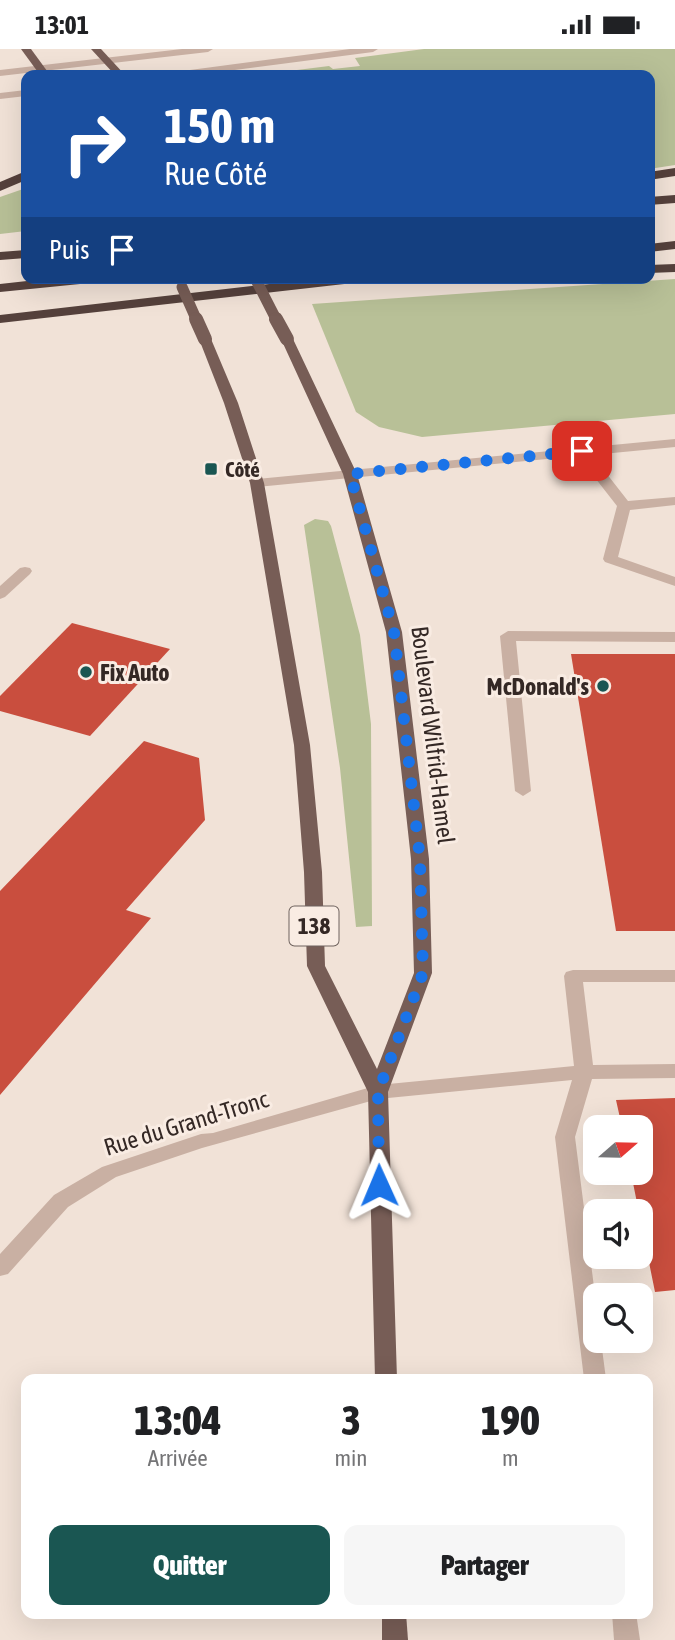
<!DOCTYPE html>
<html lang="fr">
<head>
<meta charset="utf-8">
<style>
	body { margin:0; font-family:"Asap Condensed",sans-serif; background:#f6f6f6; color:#202124; height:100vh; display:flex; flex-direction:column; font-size:26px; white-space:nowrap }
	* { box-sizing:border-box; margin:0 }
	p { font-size:23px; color:#757577 }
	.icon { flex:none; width:38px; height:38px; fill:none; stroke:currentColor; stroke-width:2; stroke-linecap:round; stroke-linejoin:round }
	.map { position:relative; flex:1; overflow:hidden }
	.panel { position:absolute; left:21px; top:1325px; width:632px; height:245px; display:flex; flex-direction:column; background:#fff; border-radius:14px; box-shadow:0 7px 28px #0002 }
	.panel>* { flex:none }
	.hud { position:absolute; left:21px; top:21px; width:634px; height:214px; border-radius:14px; box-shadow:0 7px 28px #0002; background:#1a4fa0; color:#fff; overflow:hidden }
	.needle { width:46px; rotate:70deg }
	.fabs { position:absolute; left:583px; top:1066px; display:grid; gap:14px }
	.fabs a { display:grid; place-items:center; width:70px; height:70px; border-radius:14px; background:#fff; box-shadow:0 7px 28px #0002; font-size:35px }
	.pin { position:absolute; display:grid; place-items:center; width:60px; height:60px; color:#fff; margin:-30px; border-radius:14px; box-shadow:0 4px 10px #0006 }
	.me { position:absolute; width:77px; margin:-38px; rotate:359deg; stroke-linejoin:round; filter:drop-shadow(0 0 5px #0008) }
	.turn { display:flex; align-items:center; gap:24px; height:147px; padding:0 28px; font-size:32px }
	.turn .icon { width:91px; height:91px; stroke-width:2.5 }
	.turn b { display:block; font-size:49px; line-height:60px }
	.then { display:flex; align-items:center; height:66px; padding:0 28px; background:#0003; gap:14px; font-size:26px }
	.eta { display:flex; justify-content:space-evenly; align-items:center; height:119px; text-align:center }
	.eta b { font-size:42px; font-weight:800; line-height:49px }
	.primary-button { display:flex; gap:14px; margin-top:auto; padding:14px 28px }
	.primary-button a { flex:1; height:80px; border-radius:14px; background:#1a5652; color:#fff; font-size:28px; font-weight:800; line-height:80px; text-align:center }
	.primary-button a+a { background:#f6f6f6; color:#202124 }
	.status { display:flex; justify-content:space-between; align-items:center; height:49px; padding:0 35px; background:#fff; direction:ltr }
	.status svg { height:19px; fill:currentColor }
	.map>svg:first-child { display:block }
</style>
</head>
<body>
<div class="status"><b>13:01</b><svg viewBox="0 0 49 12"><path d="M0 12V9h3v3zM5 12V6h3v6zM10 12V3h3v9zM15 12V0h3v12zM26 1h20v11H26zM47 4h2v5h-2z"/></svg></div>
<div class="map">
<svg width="675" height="1591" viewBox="0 0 675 1591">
	<rect width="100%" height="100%" fill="#f1e2d7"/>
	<g fill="#b8c097">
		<path d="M424,0h251v116l-26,4v-94h-392l72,-9 4,3 27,-3 -5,-8z"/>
		<path d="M26,139v43l-26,3v-37z"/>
		<path d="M675,230v135l-253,23 -43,-10 -23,-15 -44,-108z"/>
		<path d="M315,470l13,2 3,5 29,109 11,89 1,202 -16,1 -16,-159 -36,-243z"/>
	</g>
	<g fill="#c94e3e">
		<path d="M72,574l98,26 -80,87 -90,-25v-15z"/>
		<path d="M571,605h104v277h-59z"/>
		<path d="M144,692l55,17 6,62 -79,90 25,8 -151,177v-204z"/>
		<path d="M675,1049v192l-20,2 -24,-119h9v-46h-18l-6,-27z"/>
	</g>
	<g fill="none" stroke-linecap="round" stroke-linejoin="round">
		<g fill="#c9b0a3" fill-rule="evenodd">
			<path d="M182,0h31l-5,3 -208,24v-6z"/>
			<path d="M350,0h28l-5,3 -177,23h-26l5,-3z"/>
			<path d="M26,41v6l-26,3v-6z"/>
			<path d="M675,390v8l-83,8 36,46 47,-4v8l-45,5 -12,47 57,20v9l-70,-24 -2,-3 14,-53 -39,-50 -321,31 -7,-4 7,-4z"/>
			<path d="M25,518l5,1 2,3 -2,3 -25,23 -5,2v-13l20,-18z"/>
			<path d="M508,582l167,1v10l-159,-1 15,150 -8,5 -8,-5 -15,-155z"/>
			<path d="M573,921h102v12h-92l10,83 82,-1v14l-83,1 -17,58 20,158v46h6l5,38h-22l-29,-242 17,-57 -194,19 -176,49 -86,29 -48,30 -60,67 -8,2v-22l54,-59 48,-28 99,-33 12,-1 165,-48 196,-19 -10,-90 2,-4z"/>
			<path d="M612,1564h24l4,27h-26z"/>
		</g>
		<g fill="#775d56" fill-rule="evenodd">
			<path d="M21,0h10l19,26h-10z"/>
			<path d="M91,0h10l24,26h-10z"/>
			<path d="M205,286l6,4 27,64 26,80 46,262 12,127 3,94 52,103 37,-96 -3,-114 -25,-227 -43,-158 -62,-135 2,-3h8l2,3 64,135 45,158 27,227 3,114 -44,119 9,287h-22l-7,-287 -61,-126 -3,-94 -10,-127 -44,-262 -26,-80 -25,-64z"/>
			<path d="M382,1564h24l2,27h-26z"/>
		</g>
		<g fill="#55413c" fill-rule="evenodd">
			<path d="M675,119v8l-26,4v-8z"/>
			<path d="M26,122v9l-26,11v-9z"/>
			<path d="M675,146v8l-26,2v-8z"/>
			<path d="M675,192v8l-26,3v-8z"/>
			<path d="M26,201v8l-26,2v-8z"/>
			<path d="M675,215v8l-26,1v-8z"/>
			<path d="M54,229h53l-7,4 -100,10v-8z"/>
			<path d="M321,229h48l-7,4 -362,41v-8z"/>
		</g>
		<g stroke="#775d56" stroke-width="11">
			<path d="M255,229l22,43"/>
			<path d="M182,238l15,34"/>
		</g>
		<g stroke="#775d56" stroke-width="14">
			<path d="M196,270l9,20"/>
			<path d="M276,270l11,20"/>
		</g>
	</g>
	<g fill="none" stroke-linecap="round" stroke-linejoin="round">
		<path stroke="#1a73e8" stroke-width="12" stroke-dasharray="0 21.6" d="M379,1136l-1,-93 45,-119 -3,-114 -26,-227 -44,-158 232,-23"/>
	</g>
	<g fill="#1a5652" stroke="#f9ece3" stroke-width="2.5">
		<rect x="204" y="413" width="14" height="14" rx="3.5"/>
		<circle cx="86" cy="623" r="7"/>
		<circle cx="603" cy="637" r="7"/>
	</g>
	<g text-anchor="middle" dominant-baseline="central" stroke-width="6" stroke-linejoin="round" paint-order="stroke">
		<g font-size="21" font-weight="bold" fill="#342825" stroke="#f9ece3" text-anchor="start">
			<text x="225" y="420">Côté</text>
		</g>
		<rect fill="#f9ece3" stroke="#6f635e" stroke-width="2" x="289.5" y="857.5" width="49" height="39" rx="5"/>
		<g font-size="23" font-weight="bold" fill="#342825">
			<text x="314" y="877">138</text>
		</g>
		<g font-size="24" font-weight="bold" fill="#342825" stroke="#f9ece3" text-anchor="start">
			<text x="100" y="623">Fix Auto</text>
			<text x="589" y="637" text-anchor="end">McDonald's</text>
		</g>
		<g font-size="24" fill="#342825" stroke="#f9ece3">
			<text transform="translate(433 686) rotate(83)">Boulevard Wilfrid-Hamel</text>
			<text transform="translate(186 1074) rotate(-17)">Rue du Grand-Tronc</text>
		</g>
	</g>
</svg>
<div class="fabs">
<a><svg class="needle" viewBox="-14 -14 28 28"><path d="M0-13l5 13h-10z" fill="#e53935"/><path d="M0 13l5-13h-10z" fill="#757577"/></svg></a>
<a><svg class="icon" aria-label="sound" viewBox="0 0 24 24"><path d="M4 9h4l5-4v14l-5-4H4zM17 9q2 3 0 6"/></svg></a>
<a><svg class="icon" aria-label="search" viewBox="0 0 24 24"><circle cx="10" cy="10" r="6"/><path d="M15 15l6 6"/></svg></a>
</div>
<div class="pin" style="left:582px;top:402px;background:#d93025"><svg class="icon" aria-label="arrive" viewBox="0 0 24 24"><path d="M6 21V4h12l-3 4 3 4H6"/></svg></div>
<svg class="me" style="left:379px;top:1136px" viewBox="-20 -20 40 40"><path d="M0-17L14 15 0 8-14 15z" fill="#1a73e8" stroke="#fff" stroke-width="4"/></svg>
<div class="hud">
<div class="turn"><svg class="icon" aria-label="right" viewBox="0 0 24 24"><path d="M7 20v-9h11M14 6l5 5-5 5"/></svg><div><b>150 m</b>Rue Côté</div></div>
<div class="then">Puis<svg class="icon" aria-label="arrive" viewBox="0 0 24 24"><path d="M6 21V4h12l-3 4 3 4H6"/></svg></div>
</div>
<section class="panel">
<div class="eta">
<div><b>13:04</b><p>Arrivée</p></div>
<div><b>3</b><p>min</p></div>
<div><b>190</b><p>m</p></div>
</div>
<div class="primary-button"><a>Quitter</a><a>Partager</a></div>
</section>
</div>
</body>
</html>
